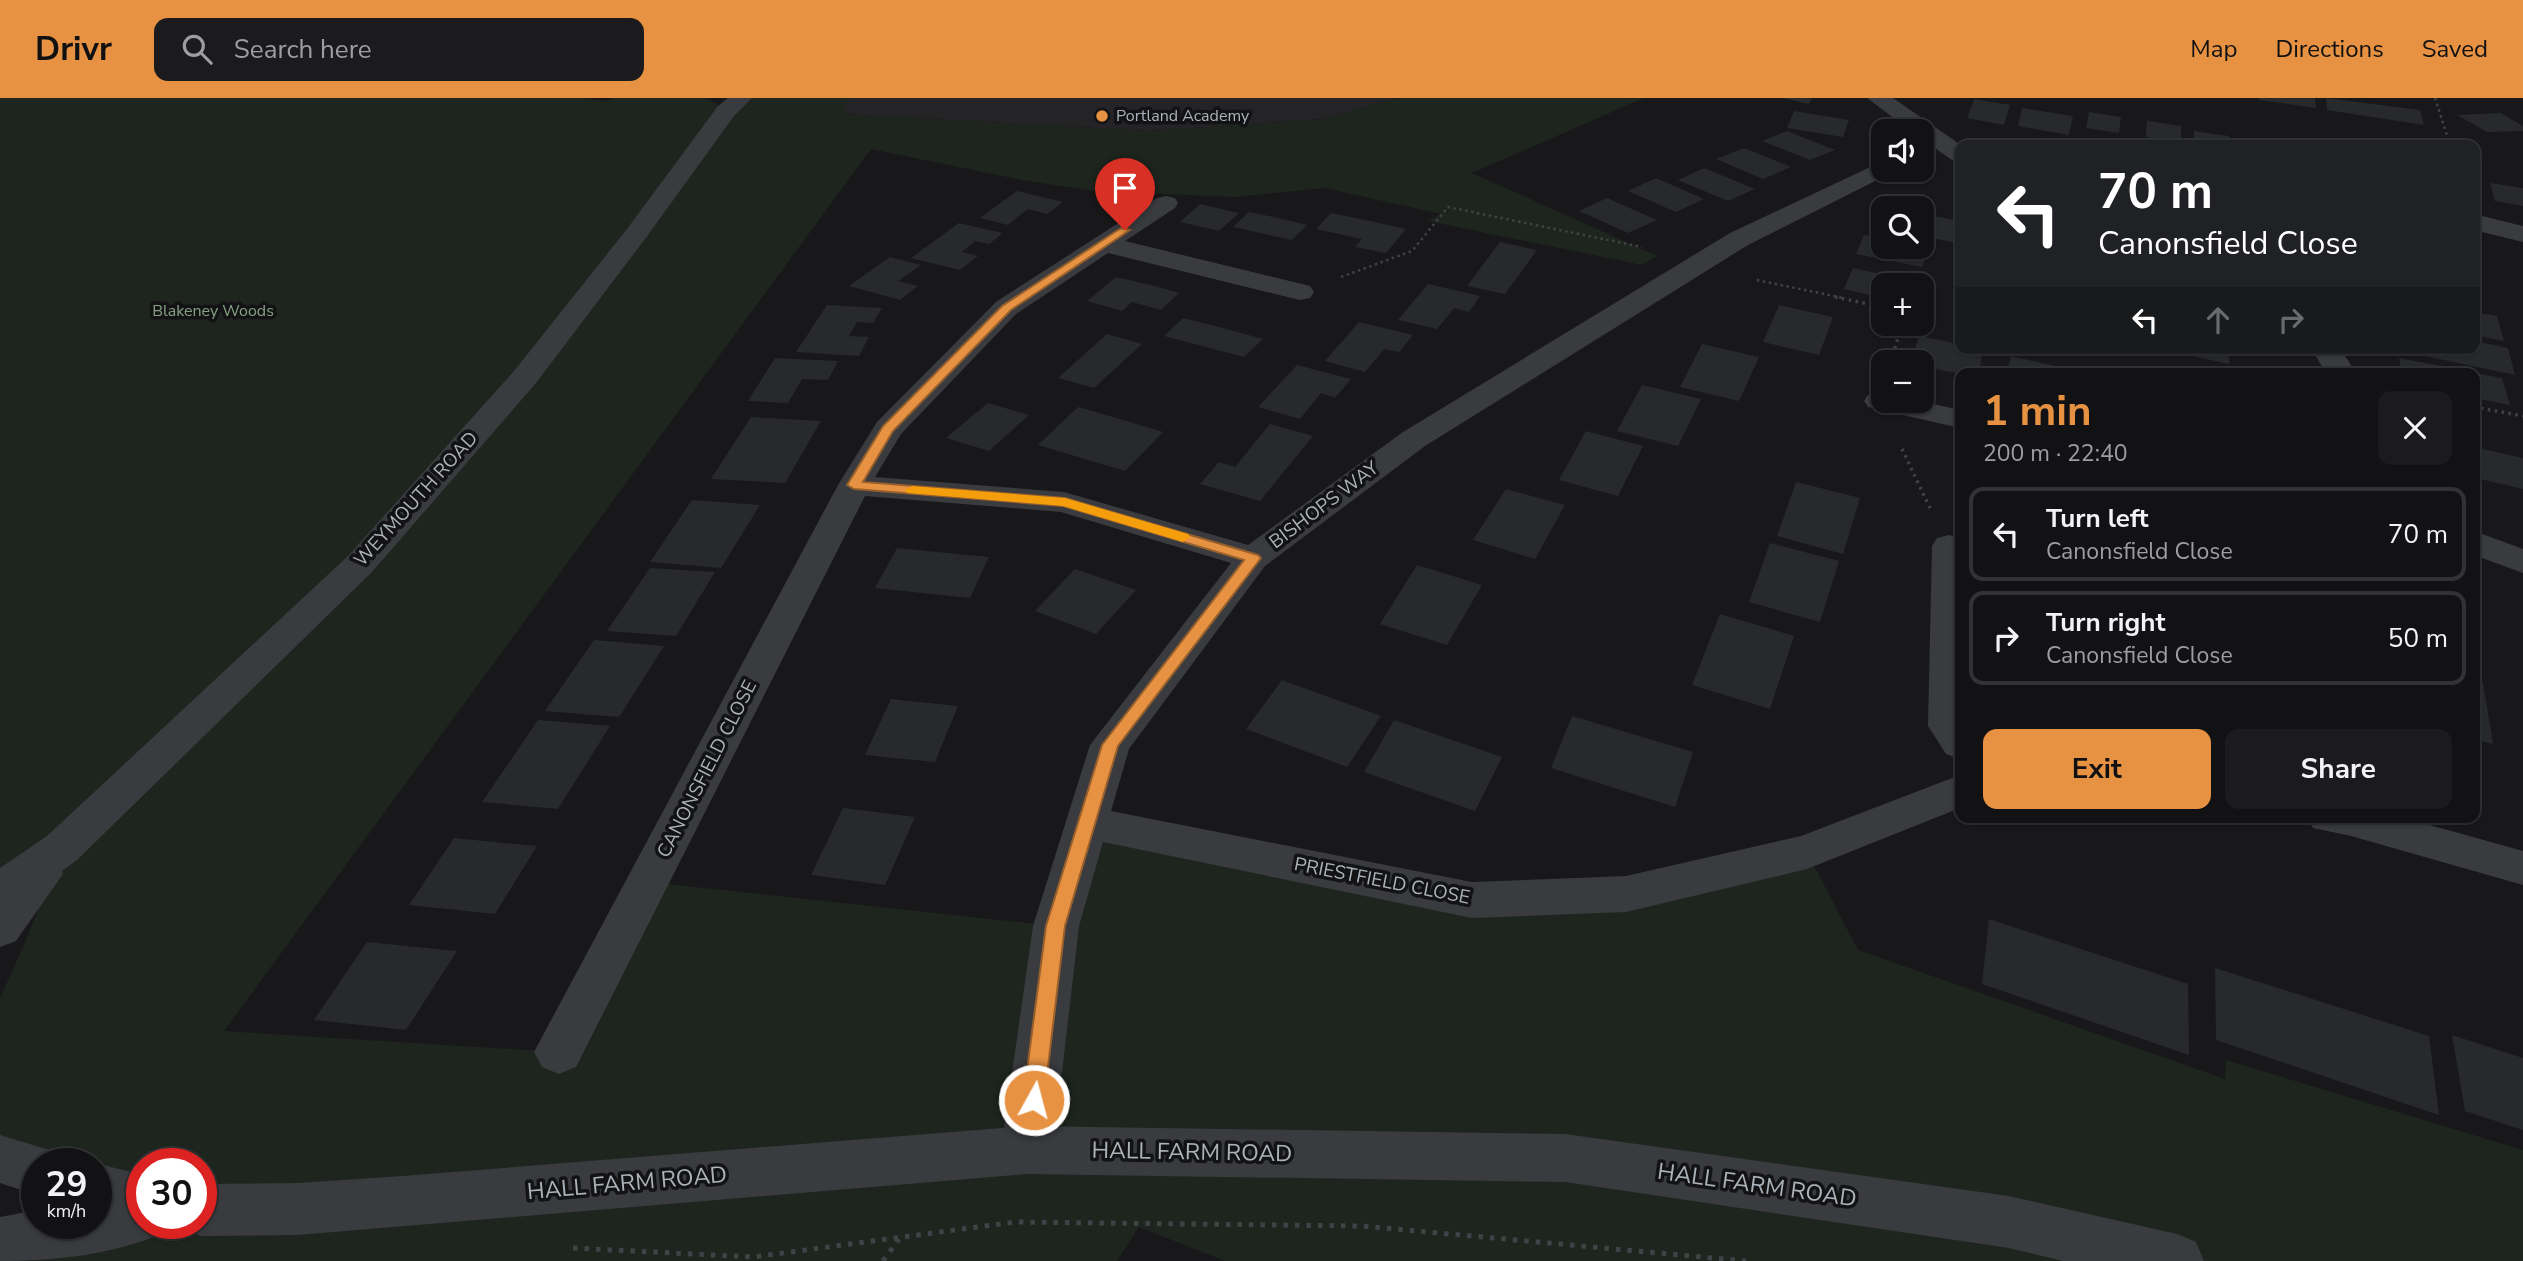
<!DOCTYPE html>
<html lang="en">
<head>
<meta charset="utf-8">
<style>
	body { margin:0; font-family:"Nunito Sans",sans-serif; background:#1b1b1d; color:#f1f3f6; height:100vh; display:flex; flex-direction:column; font-size:26px; white-space:nowrap }
	* { box-sizing:border-box; margin:0 }
	p { font-size:23px; color:#9c9ea0 }
	.icon { flex:none; width:38px; height:38px; fill:none; stroke:currentColor; stroke-width:2; stroke-linecap:round; stroke-linejoin:round }
	.map { position:relative; flex:1; overflow:hidden }
	.drawer { position:absolute; left:1955px; top:270px; width:525px; height:455px; display:flex; flex-direction:column; background:#121214; border-radius:14px; box-shadow:0 2px 5px #0004,0 0 0 2px #313234 }
	.drawer>* { flex:none }
	.top-card { position:absolute; left:1955px; top:42px; width:525px; height:214px; border-radius:14px; box-shadow:0 2px 5px #0004,0 0 0 2px #313234; background:#202124; color:#fff; overflow:hidden }
	.tools { position:absolute; left:1871px; top:21px; display:grid; gap:14px }
	.tools a { display:grid; place-items:center; width:63px; height:63px; border-radius:14px; background:#121214; box-shadow:0 2px 5px #0004,0 0 0 2px #313234; font-size:35px }
	.speed { position:absolute; left:21px; top:1050px; display:flex; gap:14px; font-size:35px; font-weight:700; text-align:center }
	.speed>* { display:grid; place-content:center; width:91px; height:91px; border-radius:50%; background:#121214; box-shadow:0 2px 5px #0004,0 0 0 2px #313234; line-height:1 }
	.speed small { font-size:18px; font-weight:400 }
	.speed .limit { border:10px solid #d22; background:#fff; color:#111 }
	.pin { position:absolute; display:grid; place-items:center; width:60px; height:60px; color:#fff; margin:-72px -30px; border-radius:50% 50% 50% 0; rotate:-45deg; box-shadow:0 0 7px #0007 }
	.pin .icon { rotate:45deg }
	.me { position:absolute; width:77px; margin:-38px; rotate:7deg; stroke-linejoin:round; filter:drop-shadow(0 0 5px #0008) }
	.turn { display:flex; align-items:center; gap:24px; height:147px; padding:0 28px; font-size:32px }
	.turn .icon { width:91px; height:91px; stroke-width:2.5 }
	.turn b { display:block; font-size:49px; line-height:60px }
	.lanes { display:flex; align-items:center; height:66px; padding:0 28px; background:#0003; justify-content:center; gap:35px; direction:ltr }
	.lanes .off { opacity:.35 }
	.round { display:grid; place-items:center; flex:none; width:74px; height:74px; border-radius:14px; background:#1b1b1d }
	.head { display:flex; align-items:center; justify-content:space-between; height:119px; padding:0 28px }
	h1 { font-size:42px; font-weight:700; line-height:52px; color:#e79243 }
	.primary-button { display:flex; gap:14px; margin-top:auto; padding:14px 28px }
	.primary-button a { flex:1; height:80px; border-radius:14px; background:#e79243; color:#111; font-size:28px; font-weight:700; line-height:80px; text-align:center }
	.primary-button a+a { background:#1b1b1d; color:#f1f3f6 }
	ul { padding:0; list-style:none }
	li { display:flex; align-items:center; gap:21px; height:94px; margin:0 14px 10px; padding:0 14px; border:4px solid #313234; border-radius:14px }
	li div { flex:1 }
	li b { display:block; font-size:26px }
	li em { font-style:normal }
	header { display:flex; align-items:center; gap:42px; box-sizing:border-box; height:98px; padding:0 35px; background:#e79243; color:#111 }
	header strong { font-size:33px }
	nav { display:flex; gap:38px; margin-inline-start:auto; font-size:24px }
	.search { width:490px; height:63px; background:#1b1b1d; display:flex; align-items:center; gap:18px; box-sizing:border-box; padding:0 24px; border-radius:14px; color:#9c9ea0; font-size:26px }
	.map>svg:first-child { display:block }
</style>
</head>
<body>
<header>
<strong>Drivr</strong>
<div class="search"><svg class="icon" aria-label="search" viewBox="0 0 24 24"><circle cx="10" cy="10" r="6"/><path d="M15 15l6 6"/></svg>Search here</div>
<nav><a>Map</a><a>Directions</a><a>Saved</a></nav>
</header>
<div class="map">
<svg width="2523" height="1163" viewBox="0 0 2523 1163">
	<rect width="100%" height="100%" fill="#18181a"/>
	<path fill="#242427" d="M850,0h546l-72,21 -174,12 -309,-17z"/>
	<path fill="#1e251e" d="M0,0h585l20,3 9,-3h92l20,12 16,-12h108l-8,16 308,17 174,-12 72,-21h248l-172,75 185,83 -15,9 -214,-44 13,-7 -117,-26 -89,9 -142,-6 -71,-11 -151,-31 -647,882 335,21 90,-170 406,44 30,-104 387,78 335,-48 51,98 367,129 1,-19 297,90v111h-1298l-86,-34 -22,34h-1117l142,-38h59v-59h-59v35l-46,-35h-48l-48,-18v-148l29,-65 32,-84 -61,47z"/>
	<g fill="#28292b">
		<path d="M1782,0h30l-3,6z"/>
		<path d="M2259,0h56l1,10 -57,-8z"/>
		<path d="M2326,0l94,12 4,15 -97,-15z"/>
		<path d="M1974,1l36,6 -6,20 -37,-7z"/>
		<path d="M2022,10l51,8 -4,19 -51,-9z"/>
		<path d="M1794,13l55,9 -6,17 -56,-9z"/>
		<path d="M2089,14l32,5 -2,16 -33,-5z"/>
		<path d="M2501,15l22,13v5l-36,1 -30,-17z"/>
		<path d="M2147,23l34,5v17l-35,-6z"/>
		<path d="M1787,33l48,19 -25,10 -48,-19z"/>
		<path d="M2194,33l35,5 1,9h-36z"/>
		<path d="M2242,40l36,6v1h-35z"/>
		<path d="M1744,50l47,19 -28,12 -47,-20z"/>
		<path d="M1704,70l51,21 -27,12 -50,-21z"/>
		<path d="M1656,80l48,21 -28,13 -48,-21z"/>
		<path d="M2490,85l33,5v18l-28,-5z"/>
		<path d="M1017,93l46,11 -16,12 -19,-5 -20,16 -28,-7z"/>
		<path d="M1607,100l50,22 -29,13 -49,-22z"/>
		<path d="M1200,106l39,9 -20,18 -39,-9z"/>
		<path d="M1249,114l29,6 29,7 -15,15 -59,-13z"/>
		<path d="M1331,115l39,8 36,8 -20,24 -31,-6 7,-8 -46,-10z"/>
		<path d="M1922,116l38,7 -3,22 -35,-7z"/>
		<path d="M959,125l44,10 -14,11 -14,-3 -13,11 16,4 -18,14 -49,-12z"/>
		<path d="M1864,137l19,3v9h47l-8,20 -66,-13z"/>
		<path d="M1500,144l37,8 -32,44 -38,-8z"/>
		<path d="M890,159l31,8 -23,16 20,5 -18,14 -51,-14z"/>
		<path d="M1853,170l65,14 -2,3h-33v13l-39,-9z"/>
		<path d="M1116,179l35,8 28,8 -18,17 -29,-8 -10,9 -35,-10z"/>
		<path d="M1428,186l52,12 -11,16 -15,-4 -17,21 -39,-9z"/>
		<path d="M827,207l55,3 -9,15 -16,-1 -8,14 20,1 -10,19 -63,-4z"/>
		<path d="M1779,207l54,12 -14,38 -56,-13z"/>
		<path d="M2474,214l23,4 7,25 -30,-6z"/>
		<path d="M1183,220l40,10 40,11 -19,18 -80,-21z"/>
		<path d="M1359,224l54,13 -14,17 -15,-3 -19,23 -40,-11z"/>
		<path d="M1107,236l35,10 -48,44 -36,-10z"/>
		<path d="M1919,238l41,8v4l23,2 -4,23 -19,1 -38,-8v-4h-11z"/>
		<path d="M2474,243l34,7 7,27 -100,-21 -1,-6h60z"/>
		<path d="M1702,246l57,13 -20,44 -59,-14z"/>
		<path d="M2160,250h69v16l-69,-15z"/>
		<path d="M2011,258l53,12v5h-57z"/>
		<path d="M775,260l63,3 -10,19 -26,-1 -14,24 -40,-2z"/>
		<path d="M2399,260l70,13v2h-67z"/>
		<path d="M1297,267l54,14 -16,19 -14,-5 -21,26 -42,-12z"/>
		<path d="M2474,275l28,5 8,27 -36,-7z"/>
		<path d="M1642,287l59,14 -23,47 -61,-15z"/>
		<path d="M988,305l41,12 -40,36 -43,-13z"/>
		<path d="M1078,309l42,12 43,13 -38,39 -87,-26z"/>
		<path d="M751,319l70,4 -36,62 -74,-4z"/>
		<path d="M1270,326l43,12 -53,65 -60,-17 19,-22 16,5z"/>
		<path d="M1586,333l57,15 -25,50 -59,-16z"/>
		<path d="M2474,349l49,11v31l-43,-10z"/>
		<path d="M1796,384l64,16 -17,56 -66,-18z"/>
		<path d="M1506,391l59,16 -30,54 -62,-19z"/>
		<path d="M692,402l68,5 -39,63 -71,-6z"/>
		<path d="M1770,445l69,18 -19,61 -71,-20z"/>
		<path d="M897,450l92,9 -19,41 -95,-10z"/>
		<path d="M1417,467l65,20 -35,60 -67,-21z"/>
		<path d="M650,470l65,4 -39,64 -69,-5z"/>
		<path d="M1075,471l61,21 -40,44 -61,-23z"/>
		<path d="M1720,516l74,22 -24,73 -78,-24z"/>
		<path d="M594,542l70,6 -45,71 -74,-6z"/>
		<path d="M1282,582l99,36 -34,51 -101,-38z"/>
		<path d="M2474,582l9,2 10,62 -19,-5z"/>
		<path d="M891,601l67,7 -23,56 -70,-7z"/>
		<path d="M1572,618l121,36 -18,55 -124,-39z"/>
		<path d="M538,622l72,6 -52,83 -76,-7z"/>
		<path d="M1394,622l108,37 -27,54 -111,-39z"/>
		<path d="M843,710l72,9 -30,68 -74,-10z"/>
		<path d="M454,740l83,8 -42,68 -86,-9z"/>
		<path d="M1989,821l199,65 1,71 -207,-71z"/>
		<path d="M367,844l90,9 -51,79 -92,-10z"/>
		<path d="M2215,870l214,68 10,79 -223,-75z"/>
		<path d="M2452,937l71,23v72l-58,-19z"/>
	</g>
	<g fill="none" stroke-linecap="round" stroke-linejoin="round">
		<g stroke="#3f4246" stroke-width="2.5" stroke-dasharray="2.5 3.5" stroke-linecap="butt">
			<path d="M2435,0l15,47"/>
			<path d="M1341,179l71,-26 36,-44 194,40"/>
			<path d="M1757,182l86,18"/>
		</g>
		<g stroke="#3f4246" stroke-width="3.5" stroke-dasharray="2.5 4.5" stroke-linecap="butt">
			<path d="M1835,199l48,10"/>
			<path d="M1891,264l11,-38"/>
			<path d="M2474,309l49,9"/>
			<path d="M1902,351l28,59"/>
		</g>
		<g stroke="#3f4246" stroke-width="5" stroke-dasharray="4.5 7" stroke-linecap="butt">
			<path d="M573,1150l180,9 262,-35 347,4 384,35"/>
			<path d="M883,1163l16,-22"/>
		</g>
		<g fill="#393b3f" fill-rule="evenodd">
			<path d="M1867,0h26l68,47 -1,17 -8,-2 -30,-21v-8h-11z"/>
			<path d="M1883,63v9h11l-3,3 -143,72 -323,201 -160,120 -136,183 -18,62 361,71 154,-6 175,-40 159,-61v33l-153,61 -181,43 -154,6 -369,-76 -24,84 -26,224 -8,17 -18,7 -18,-7 -8,-17 32,-224 57,-181 141,-182 -170,-51 -196,-16 -289,571 -17,7 -17,-7 -8,-15 8,-15 296,-552 39,-63 119,-120 161,-104 9,-2 9,2 3,5 -3,5 -50,33 185,45 4,6 -4,6 -10,2 -192,-47 -92,61 -115,120 -26,43 189,15 184,53 155,-113 327,-199z"/>
			<path d="M2474,116l49,12v16l-49,-12z"/>
			<path d="M2311,250h29l16,25h-30z"/>
			<path d="M1879,294l4,1v8h37l40,9v18l-92,-21 -4,-6 4,-6z"/>
			<path d="M2474,433l49,18v24l-49,-18z"/>
			<path d="M1949,437l11,3v221l-14,-5 -18,-28 4,-180 5,-8z"/>
			<path d="M2307,719h94l122,34v34l-172,-49 -38,-8z"/>
		</g>
		<g fill="#393b3f" fill-rule="evenodd">
			<path d="M728,0h24l-18,18 -89,123 -109,144 -164,189 -295,288 -15,11 1,3 -47,67 -16,6v-79l47,-32 301,-280 166,-185 113,-142 91,-123z"/>
			<path d="M1027,1028l538,8 444,62 168,38 19,8 8,19h-141l-54,-13 -444,-66 -538,-8 -729,61 -97,1 -19,-8 -2,-5h21v-39l97,-1 105,-7z"/>
			<path d="M0,1037l56,17 4,12h-23v31l-37,-12z"/>
			<path d="M96,1065l46,12v48h24l-5,11c-50,21 -107,27 -161,27v-44l37,-7v13h59v-59h-3z"/>
		</g>
	</g>
	<path fill="#e79243" stroke="#965f2c" stroke-width="2" d="M1121,130l9,2 -119,80 -118,121 -30,51 202,16 193,57 3,3 -143,188 -53,180 -21,174 -3,7 -7,2 -8,-2 -3,-7 23,-174 56,-181 142,-185 -181,-54 -209,-17 -7,-4 36,-59 119,-120z"/>
	<path fill="#f59e0b" d="M912,388l153,12 123,36 2,3 -7,5 -120,-36 -156,-13 -2,-3z"/>
	<circle fill="#e79243" stroke="#131315" stroke-width="2.5" cx="1102" cy="18" r="7"/>
	<g text-anchor="middle" dominant-baseline="central" stroke-width="7" stroke-linejoin="round" paint-order="stroke">
		<g font-size="16" fill="#abb2b9" stroke="#131315" text-anchor="start">
			<text x="1116" y="18">Portland Academy</text>
		</g>
		<g font-size="16" fill="#87a283" stroke="#131315">
			<text x="213" y="213">Blakeney Woods</text>
		</g>
		<g font-size="19" fill="#abb2b9" stroke="#131315">
			<text transform="translate(416 401) rotate(-48)">WEYMOUTH ROAD</text>
			<text transform="translate(1324 407) rotate(-37)">BISHOPS WAY</text>
			<text transform="translate(707 671) rotate(-63)">CANONSFIELD CLOSE</text>
			<text transform="translate(1382 783) rotate(11)">PRIESTFIELD CLOSE</text>
		</g>
		<g font-size="23" fill="#abb2b9" stroke="#131315">
			<text transform="translate(1192 1054) rotate(1)">HALL FARM ROAD</text>
			<text transform="translate(627 1085) rotate(-5)">HALL FARM ROAD</text>
			<text transform="translate(1757 1087) rotate(8)">HALL FARM ROAD</text>
		</g>
	</g>
</svg>
<div class="tools">
<a><svg class="icon" aria-label="sound" viewBox="0 0 24 24"><path d="M4 9h4l5-4v14l-5-4H4zM17 9q2 3 0 6"/></svg></a>
<a><svg class="icon" aria-label="search" viewBox="0 0 24 24"><circle cx="10" cy="10" r="6"/><path d="M15 15l6 6"/></svg></a>
<a>+</a>
<a>−</a>
</div>
<div class="speed"><div>29<small>km/h</small></div><div class="limit">30</div></div>
<div class="pin" style="left:1125px;top:132px;background:#d93025"><svg class="icon" aria-label="arrive" viewBox="0 0 24 24"><path d="M6 21V4h12l-3 4 3 4H6"/></svg></div>
<svg class="me" style="left:1034px;top:1002px" viewBox="-20 -20 40 40"><circle r="17" fill="#e79243" stroke="#fff" stroke-width="3"/><path d="M0-11L8 9 0 5-8 9z" fill="#fff"/></svg>
<div class="top-card">
<div class="turn"><svg class="icon" aria-label="left" viewBox="0 0 24 24"><path d="M17 20v-9H6M10 6l-5 5 5 5"/></svg><div><b>70 m</b>Canonsfield Close</div></div>
<div class="lanes"><svg class="icon" aria-label="left" viewBox="0 0 24 24"><path d="M17 20v-9H6M10 6l-5 5 5 5"/></svg><svg class="icon off" aria-label="ahead" viewBox="0 0 24 24"><path d="M12 20V5M6 11l6-6 6 6"/></svg><svg class="icon off" aria-label="right" viewBox="0 0 24 24"><path d="M7 20v-9h11M14 6l5 5-5 5"/></svg></div>
</div>
<section class="drawer">
<div class="head"><div><h1>1 min</h1><p>200 m · 22:40</p></div><a class="round"><svg class="icon" aria-label="close" viewBox="0 0 24 24"><path d="M6 6l12 12M18 6L6 18"/></svg></a></div>
<ul>
<li><svg class="icon" aria-label="left" viewBox="0 0 24 24"><path d="M17 20v-9H6M10 6l-5 5 5 5"/></svg><div><b>Turn left</b><p>Canonsfield Close</p></div><em>70 m</em></li>
<li><svg class="icon" aria-label="right" viewBox="0 0 24 24"><path d="M7 20v-9h11M14 6l5 5-5 5"/></svg><div><b>Turn right</b><p>Canonsfield Close</p></div><em>50 m</em></li>
</ul>
<div class="primary-button"><a>Exit</a><a>Share</a></div>
</section>
</div>
</body>
</html>
